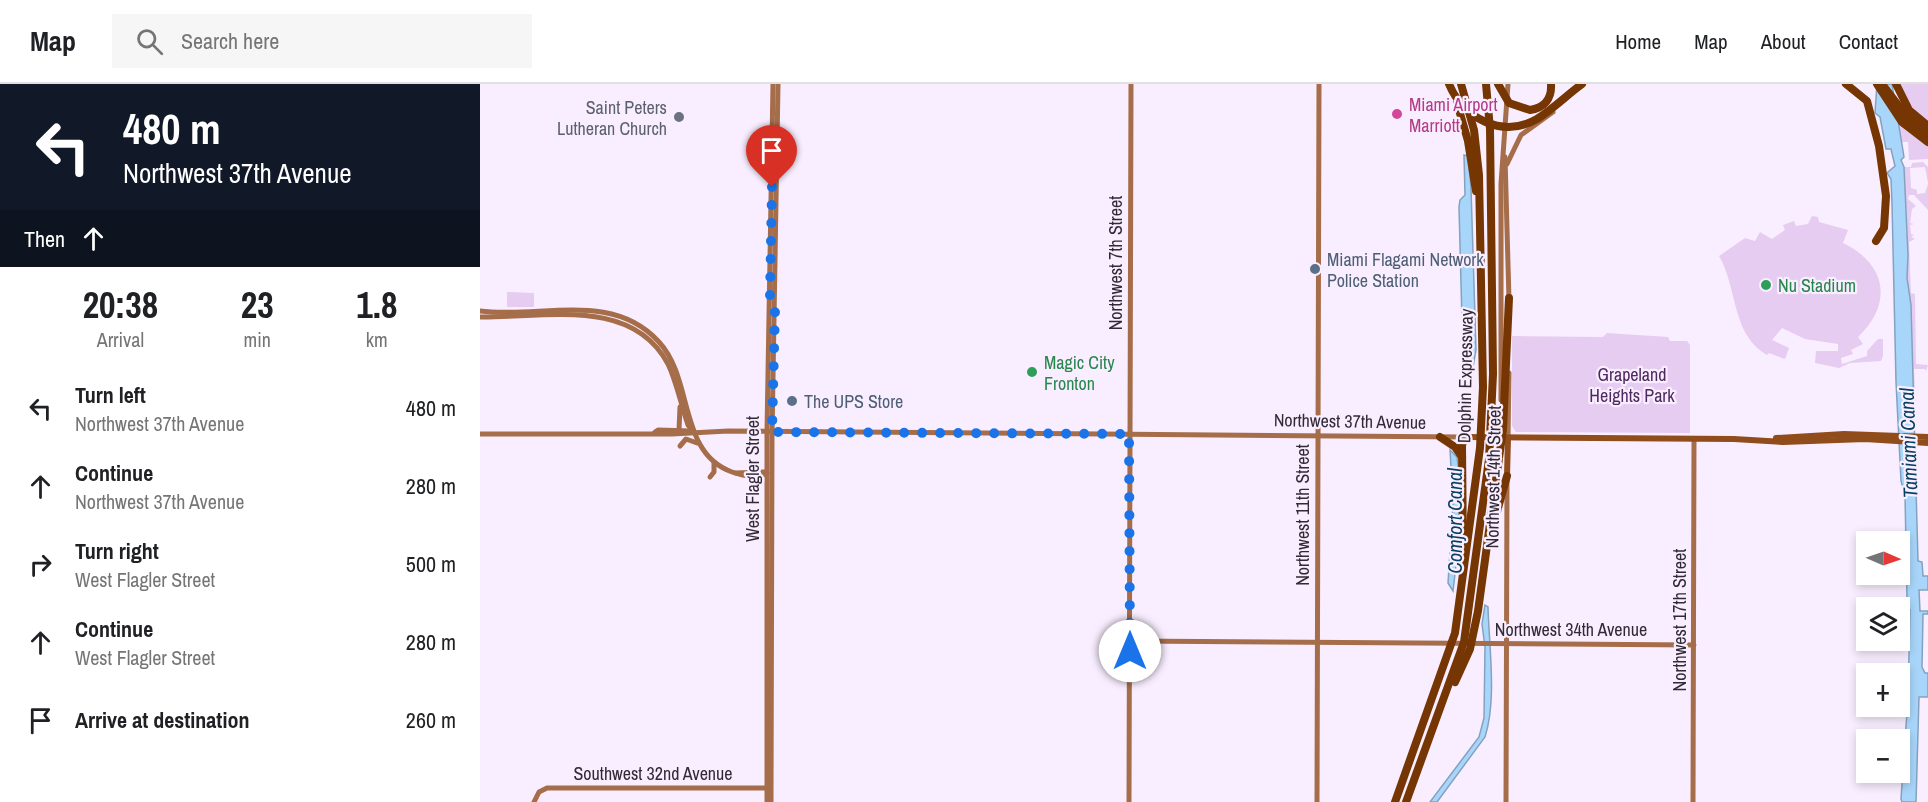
<!DOCTYPE html>
<html lang="en">
<head>
<meta charset="utf-8">
<style>
	body { margin:0; font-family:"Archivo Narrow",sans-serif; background:#f6f6f6; color:#202124; height:100vh; display:flex; flex-direction:column; font-size:22px; white-space:nowrap }
	* { box-sizing:border-box; margin:0 }
	p { font-size:20px; color:#757577 }
	.icon { flex:none; width:33px; height:33px; fill:none; stroke:currentColor; stroke-width:2; stroke-linecap:round; stroke-linejoin:round }
	.map { position:relative; flex:1; overflow:hidden }
	.sheet { display:flex; flex-direction:column; background:#fff; width:480px }
	.sheet>* { flex:none }
	.banner { background:#111827; color:#fff; overflow:hidden }
	.needle { width:39px; rotate:92deg }
	.fabs { position:absolute; left:1376px; top:447px; display:grid; gap:12px }
	.fabs a { display:grid; place-items:center; width:54px; height:54px; border-radius:0px; background:#fff; box-shadow:0 3px 9px #0003; font-size:30px }
	.pin { position:absolute; display:grid; place-items:center; width:51px; height:51px; color:#fff; margin:-62px -26px; border-radius:50% 50% 50% 0; rotate:-45deg; box-shadow:0 0 6px #0007 }
	.pin .icon { rotate:45deg }
	.me { position:absolute; width:66px; margin:-33px; rotate:0deg; stroke-linejoin:round; filter:drop-shadow(0 0 4px #0008) }
	.turn { display:flex; align-items:center; gap:21px; height:126px; padding:0 24px; font-size:27px }
	.turn .icon { width:78px; height:78px; stroke-width:2.5 }
	.turn b { display:block; font-size:42px; line-height:51px }
	.then { display:flex; align-items:center; height:57px; padding:0 24px; background:#0003; gap:12px; font-size:22px }
	.eta { display:flex; justify-content:space-evenly; align-items:center; height:102px; text-align:center }
	.eta b { font-size:36px; font-weight:700; line-height:42px }
	ul { padding:0; list-style:none }
	li { display:flex; align-items:center; gap:18px; height:78px; padding:0 24px }
	li div { flex:1 }
	li b { display:block; font-size:22px }
	li em { font-style:normal }
	header { display:flex; align-items:center; gap:36px; box-sizing:border-box; height:84px; padding:0 30px; background:#fff; border-bottom:2px solid #e0e0e0 }
	header strong { font-size:28px }
	nav { display:flex; gap:33px; margin-inline-start:auto; font-size:21px }
	.search { width:420px; height:54px; background:#f6f6f6; display:flex; align-items:center; gap:15px; box-sizing:border-box; padding:0 21px; border-radius:0px; color:#757577; font-size:22px }
	main { display:flex; flex:1; min-height:0 }
	.map>svg:first-child { display:block }
</style>
</head>
<body>
<header>
<strong>Map</strong>
<div class="search"><svg class="icon" aria-label="search" viewBox="0 0 24 24"><circle cx="10" cy="10" r="6"/><path d="M15 15l6 6"/></svg>Search here</div>
<nav><a>Home</a><a>Map</a><a>About</a><a>Contact</a></nav>
</header>
<main>
<section class="sheet">
<div class="banner">
<div class="turn"><svg class="icon" aria-label="left" viewBox="0 0 24 24"><path d="M17 20v-9H6M10 6l-5 5 5 5"/></svg><div><b>480 m</b>Northwest 37th Avenue</div></div>
<div class="then">Then<svg class="icon" aria-label="ahead" viewBox="0 0 24 24"><path d="M12 20V5M6 11l6-6 6 6"/></svg></div>
</div>
<div class="eta">
<div><b>20:38</b><p>Arrival</p></div>
<div><b>23</b><p>min</p></div>
<div><b>1.8</b><p>km</p></div>
</div>
<ul>
<li><svg class="icon" aria-label="left" viewBox="0 0 24 24"><path d="M17 20v-9H6M10 6l-5 5 5 5"/></svg><div><b>Turn left</b><p>Northwest 37th Avenue</p></div><em>480 m</em></li>
<li><svg class="icon" aria-label="ahead" viewBox="0 0 24 24"><path d="M12 20V5M6 11l6-6 6 6"/></svg><div><b>Continue</b><p>Northwest 37th Avenue</p></div><em>280 m</em></li>
<li><svg class="icon" aria-label="right" viewBox="0 0 24 24"><path d="M7 20v-9h11M14 6l5 5-5 5"/></svg><div><b>Turn right</b><p>West Flagler Street</p></div><em>500 m</em></li>
<li><svg class="icon" aria-label="ahead" viewBox="0 0 24 24"><path d="M12 20V5M6 11l6-6 6 6"/></svg><div><b>Continue</b><p>West Flagler Street</p></div><em>280 m</em></li>
<li><svg class="icon" aria-label="arrive" viewBox="0 0 24 24"><path d="M6 21V4h12l-3 4 3 4H6"/></svg><div><b>Arrive at destination</b></div><em>260 m</em></li>
</ul>
</section>
<div class="map">
<svg width="1448" height="718" viewBox="0 0 1448 718">
	<rect width="100%" height="100%" fill="#f9eeff"/>
	<g fill="#e5ccf0">
		<path d="M1419,0h29v38l-21,-20z"/>
		<path d="M1418,39l30,23v13l-19,1 -1,-18h-7z"/>
		<path d="M1443,78l5,5v16l-3,-16 -15,1 1,20 6,2v4l8,-1 3,-9v26l-14,-15h-5l-1,4 8,7 -4,3 -2,14 4,1 -4,1 1,9 3,1 -3,2 4,2 -6,3 2,51 4,1 1,70 12,1 -2,6 -1,-2h-11l2,40 -3,-24 -2,-80 -4,-27 1,-23 -4,-88h7l1,-4z"/>
		<path d="M1332,132l6,1 1,5 29,8 -5,13c44,21 50,61 15,94l5,7 -12,6 2,4 -12,4 1,6 25,-8v-5l11,-12h5v17l-2,5 -31,2 -11,5 -24,-5 1,-12h22v-7l-33,-5 -23,-11 -10,12 17,8 -4,11 -16,-6 -2,2c-36,-21 -29,-66 -48,-99l26,-18 10,3 5,-9 12,7 13,-9 -2,-5 11,-4 2,5 12,-2z"/>
		<path d="M27,208l27,1v14h-27z"/>
		<path d="M1127,249l61,4 2,4h17l3,4v88l-174,-1 -4,-6v-90l91,1z"/>
	</g>
	<g fill="#a8d6fa" stroke="#84a2bf" stroke-width="1.5">
		<path d="M1397,0h15l12,73 -3,3 3,7 4,88 -1,23 4,27 7,256 4,1 1,14h5v14h-9l1,21h8v3h-5l-1,53 3,6h3v24h-9l-3,105h-14l-1,-3 7,-102 2,-87 -10,-1v-3h6l-2,-8h3l-2,-103 -4,-14 -5,-99 -4,-179 -1,-24 -4,-6 8,-7 -4,-17h-5l-6,-32 -5,-4z"/>
		<path d="M984,71l4,1 3,32 5,162 -3,17 -9,-1 -1,-7 -4,-152 1,-7 5,-5z"/>
		<path d="M970,366l7,7 1,8 2,66 -7,60 -5,-8 5,-78z"/>
		<path d="M1005,521l3,2c1,40 9,93 -3,130l-48,65h-7l49,-65 5,-19 1,-71 -3,-23z"/>
	</g>
	<g fill="none" stroke-linecap="round" stroke-linejoin="round">
		<g stroke="#a66d4a" stroke-width="5">
			<path d="M1025,73l4,143"/>
			<path d="M1027,80l14,-29 32,-23"/>
			<path d="M0,227c60,8 132,-21 179,31 35,38 19,111 73,130 11,4 24,6 35,1"/>
			<path d="M0,233c63,1 152,-21 188,47 9,19 13,41 20,61l6,7"/>
			<path d="M1021,316v-216l7,-100"/>
			<path d="M199,346l1,-23"/>
			<path d="M175,348l3,-2 33,1"/>
			<path d="M0,350h192l56,-3 737,6"/>
			<path d="M1019,352l1,-27"/>
			<path d="M1028,354l1,-65"/>
			<path d="M200,362l6,-7 11,4"/>
			<path d="M255,389l30,-1"/>
			<path d="M230,393l4,-5v-9"/>
			<path d="M649,557l565,4"/>
			<path d="M54,718l5,-10 8,-4h220"/>
			<path d="M287,718v-370l6,-348"/>
			<path d="M291,718l1,-366 6,-352"/>
			<path d="M649,718l2,-718"/>
			<path d="M837,718l2,-718"/>
			<path d="M1026,718l1,-322"/>
			<path d="M1213,718l1,-363"/>
		</g>
		<g stroke="#914c1c" stroke-width="6">
			<path d="M985,353l269,2 49,3 82,-3 63,4"/>
			<path d="M1296,354l68,-4 84,3"/>
			<path d="M1027,392l1,-38"/>
		</g>
		<g stroke="#753603" stroke-width="8">
			<path d="M969,0c14,34 53,55 88,35 16,-10 30,-24 45,-35"/>
			<path d="M1018,0l11,19 21,7c14,-2 22,-11 21,-26"/>
			<path d="M1366,0l21,17 12,45 7,50 -2,32 -8,13"/>
			<path d="M1397,0l25,38 26,20"/>
			<path d="M1402,0l25,33 21,17"/>
			<path d="M1416,0l13,26 19,16"/>
			<path d="M977,19l11,38 8,50"/>
			<path d="M960,353l15,10 7,10"/>
			<path d="M1011,449l16,-57"/>
			<path d="M983,471l-1,-110 3,-8"/>
			<path d="M975,598l15,-33 8,-38 25,-182 6,-131"/>
			<path d="M915,718l60,-169 25,-185 3,-61 -4,-212 -5,-45 -13,-46"/>
			<path d="M926,718l58,-160 25,-183 4,-85 -3,-245 -4,-45"/>
		</g>
	</g>
	<g fill="none" stroke-linecap="round" stroke-linejoin="round">
		<path stroke="#1a73e8" stroke-width="10" stroke-dasharray="0 18" d="M292,103l-2,109 5,15 -3,121 357,2 1,217"/>
	</g>
	<circle fill="#d1479c" stroke="#f9eeff" stroke-width="2" cx="917" cy="30" r="6"/>
	<circle fill="#6b7280" stroke="#f9eeff" stroke-width="2" cx="199" cy="33" r="6"/>
	<g fill="#5c6f8a" stroke="#f9eeff" stroke-width="2">
		<circle cx="835" cy="185" r="6"/>
		<circle cx="312" cy="317" r="6"/>
	</g>
	<g fill="#2e9e5b" stroke="#f9eeff" stroke-width="2">
		<circle cx="1286" cy="201" r="6"/>
		<circle cx="552" cy="288" r="6"/>
	</g>
	<g text-anchor="middle" dominant-baseline="central" stroke-width="4.5" stroke-linejoin="round" paint-order="stroke">
		<g font-size="18" fill="#b23c85" stroke="#f9eeff" text-anchor="start">
			<text x="929" y="20">Miami Airport<tspan x="929" dy="21">Marriott</tspan></text>
		</g>
		<g font-size="18" fill="#5b616d" stroke="#f9eeff" text-anchor="end">
			<text x="187" y="23">Saint Peters<tspan x="187" dy="21">Lutheran Church</tspan></text>
		</g>
		<g font-size="18" fill="#4e5e75" stroke="#f9eeff" text-anchor="start">
			<text x="847" y="175">Miami Flagami Network<tspan x="847" dy="21">Police Station</tspan></text>
			<text x="324" y="317">The UPS Store</text>
		</g>
		<g font-size="18" fill="#312a34" stroke="#f9eeff">
			<text transform="translate(635 179) rotate(-90)">Northwest 7th Street</text>
			<text transform="translate(985 292) rotate(-89)">Dolphin Expressway</text>
			<text transform="translate(870 337) rotate(1)">Northwest 37th Avenue</text>
			<text transform="translate(1013 393) rotate(-89)">Northwest 14th Street</text>
			<text transform="translate(272 395) rotate(-90)">West Flagler Street</text>
			<text transform="translate(822 431) rotate(-90)">Northwest 11th Street</text>
			<text transform="translate(1199 536) rotate(-90)">Northwest 17th Street</text>
			<text x="1091" y="545">Northwest 34th Avenue</text>
			<text x="173" y="689">Southwest 32nd Avenue</text>
		</g>
		<g font-size="18" fill="#27864d" stroke="#f9eeff" text-anchor="start">
			<text x="1298" y="201">Nu Stadium</text>
			<text x="564" y="278">Magic City<tspan x="564" dy="21">Fronton</tspan></text>
		</g>
		<g font-size="18" fill="#4e285e" stroke="#f9eeff">
			<text x="1152" y="290">Grapeland<tspan x="1152" dy="21">Heights Park</tspan></text>
		</g>
		<g font-size="20" font-style="italic" fill="#074062" stroke="#f9eeff">
			<text transform="translate(1428 359) rotate(-92)">Tamiami Canal</text>
			<text transform="translate(974 437) rotate(-90)">Comfort Canal</text>
		</g>
	</g>
</svg>
<div class="fabs">
<a><svg class="needle" viewBox="-14 -14 28 28"><path d="M0-13l5 13h-10z" fill="#e53935"/><path d="M0 13l5-13h-10z" fill="#757577"/></svg></a>
<a><svg class="icon" aria-label="layers" viewBox="0 0 24 24"><path d="M12 4l9 5-9 5-9-5zM3 14l9 5 9-5"/></svg></a>
<a>+</a>
<a>−</a>
</div>
<div class="pin" style="left:292px;top:103px;background:#d93025"><svg class="icon" aria-label="arrive" viewBox="0 0 24 24"><path d="M6 21V4h12l-3 4 3 4H6"/></svg></div>
<svg class="me" style="left:650px;top:567px" viewBox="-20 -20 40 40"><circle r="19" fill="#fff"/><path d="M0-13L10 11 0 6-10 11z" fill="#1a73e8"/></svg>
</div>
</main>
</body>
</html>
